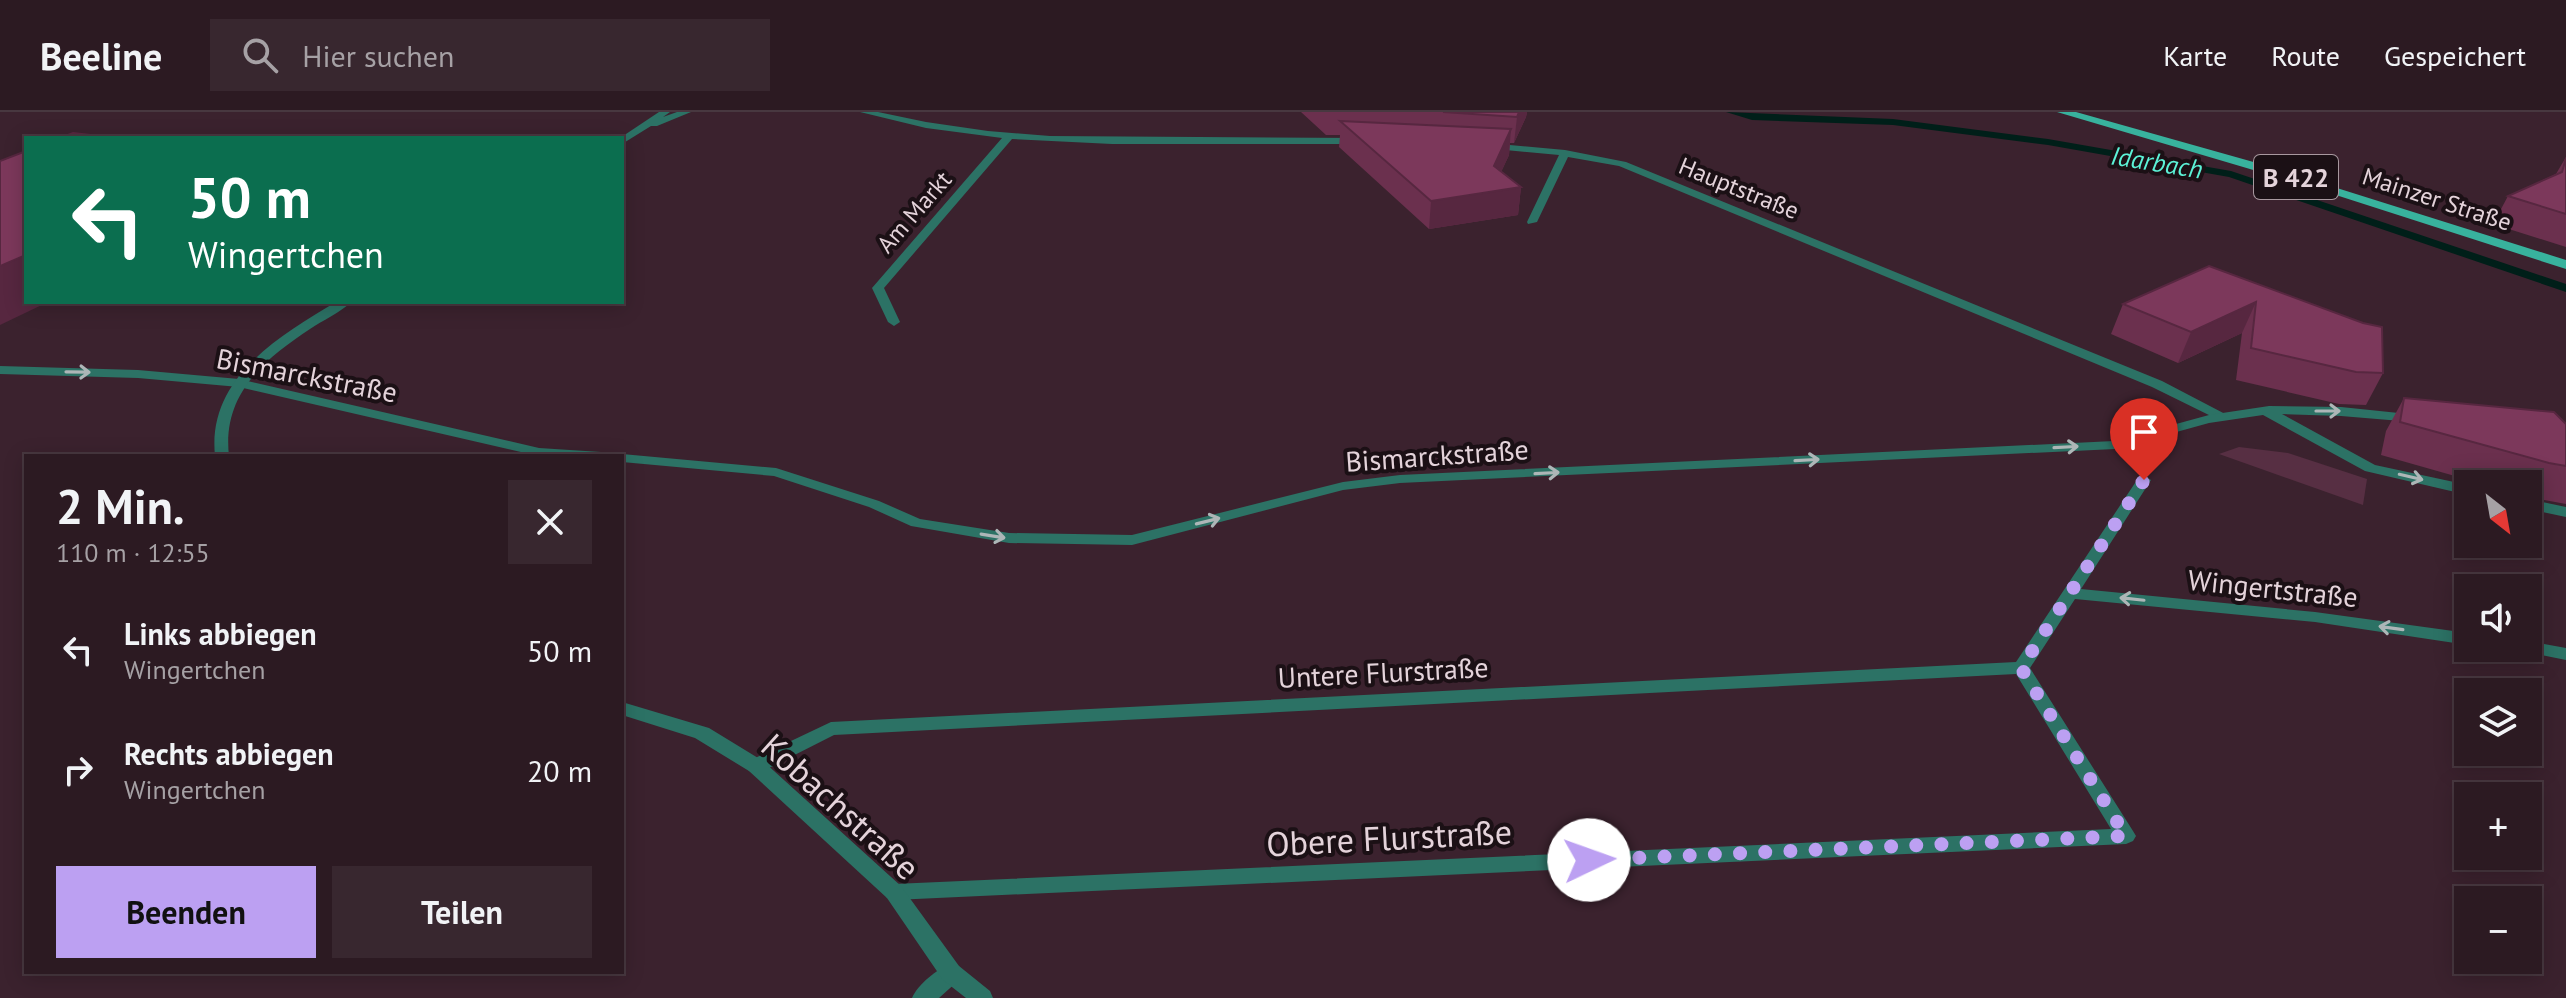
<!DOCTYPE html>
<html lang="de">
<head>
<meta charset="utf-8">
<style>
	body { margin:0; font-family:"PT Sans",sans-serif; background:#38272f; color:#f1f3f6; height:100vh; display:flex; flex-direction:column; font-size:30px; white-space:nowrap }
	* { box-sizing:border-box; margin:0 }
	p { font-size:26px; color:#a6a1a5 }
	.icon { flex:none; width:44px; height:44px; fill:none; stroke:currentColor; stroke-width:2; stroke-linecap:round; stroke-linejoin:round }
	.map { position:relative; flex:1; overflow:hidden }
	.sheet { position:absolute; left:24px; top:342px; width:600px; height:520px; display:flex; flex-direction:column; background:#2c1a22; border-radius:0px; box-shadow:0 4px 20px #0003,0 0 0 2px #483840 }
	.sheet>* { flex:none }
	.top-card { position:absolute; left:24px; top:24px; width:600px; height:168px; border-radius:0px; box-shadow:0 4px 20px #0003,0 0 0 2px #483840; background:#0b6e4f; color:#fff; overflow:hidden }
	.needle { width:52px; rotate:149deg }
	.tools { position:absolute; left:2454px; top:358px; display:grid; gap:16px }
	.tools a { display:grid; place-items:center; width:88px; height:88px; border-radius:0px; background:#2c1a22; box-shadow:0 4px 20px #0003,0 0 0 2px #483840; font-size:40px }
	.pin { position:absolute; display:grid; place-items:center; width:68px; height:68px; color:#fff; margin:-82px -34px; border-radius:50% 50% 50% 0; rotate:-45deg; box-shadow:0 0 8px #0007 }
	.pin .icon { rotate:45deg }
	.me { position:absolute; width:88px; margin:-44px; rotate:87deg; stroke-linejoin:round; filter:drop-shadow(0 0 6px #0008) }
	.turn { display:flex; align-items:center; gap:28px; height:168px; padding:0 32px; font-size:36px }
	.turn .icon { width:104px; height:104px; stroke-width:2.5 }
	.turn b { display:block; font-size:56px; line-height:68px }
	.round { display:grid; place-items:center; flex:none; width:84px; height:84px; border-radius:0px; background:#38272f }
	.head { display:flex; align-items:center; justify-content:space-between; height:136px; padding:0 32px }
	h1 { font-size:48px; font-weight:600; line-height:60px }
	.button { display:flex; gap:16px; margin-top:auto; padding:16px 32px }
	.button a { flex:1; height:92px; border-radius:0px; background:#bca0f2; color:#111; font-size:32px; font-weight:600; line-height:92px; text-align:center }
	.button a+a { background:#38272f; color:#f1f3f6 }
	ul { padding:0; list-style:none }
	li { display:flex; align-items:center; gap:24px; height:120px; padding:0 32px }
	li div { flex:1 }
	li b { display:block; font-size:30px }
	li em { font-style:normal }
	header { display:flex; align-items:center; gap:48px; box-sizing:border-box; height:112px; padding:0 40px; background:#2c1a22; border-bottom:2px solid #483840 }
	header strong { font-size:38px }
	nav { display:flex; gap:44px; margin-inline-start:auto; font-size:28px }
	.search { width:560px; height:72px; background:#38272f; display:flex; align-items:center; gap:20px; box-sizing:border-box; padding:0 28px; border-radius:0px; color:#a6a1a5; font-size:30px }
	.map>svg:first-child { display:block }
</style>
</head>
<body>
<header>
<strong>Beeline</strong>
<div class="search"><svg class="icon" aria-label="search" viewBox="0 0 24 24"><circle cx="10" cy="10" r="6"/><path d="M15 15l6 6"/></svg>Hier suchen</div>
<nav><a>Karte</a><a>Route</a><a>Gespeichert</a></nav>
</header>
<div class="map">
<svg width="2566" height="886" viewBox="0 0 2566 886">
	<rect width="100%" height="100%" fill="#3b222e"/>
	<path fill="#572f43" d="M2239,335l49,6 79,26 -4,26 -144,-51z"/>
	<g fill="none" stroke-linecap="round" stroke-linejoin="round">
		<path fill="#001f19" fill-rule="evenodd" d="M1726,0l167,7 155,20 183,32 335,113v8l-337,-115 -181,-32 -155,-20 -141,-5z"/>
		<g fill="#2c7265" fill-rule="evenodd">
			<path d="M860,0h18l48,10 62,9 62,5 311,2 5,3 -5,3h-249l-100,-5 -128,149 16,34 -6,4 -6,-4 -16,-34 130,-150 -76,-10z"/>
			<path d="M1488,31l77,7 61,12 536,219 67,35 -7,4 -5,-1 -65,-32 -533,-221 -51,-9 -31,65 -9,2 -1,-2 32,-67 -74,-7v-4z"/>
		</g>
		<g fill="#2c7265" fill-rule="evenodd">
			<path d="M0,254l138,4 101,9 300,69 62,4 7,4h-70l-299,-69 -101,-9 -138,-4z"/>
			<path d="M2269,294l72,1 77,8 2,3 -7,4 -72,-6 -59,-2 93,51 93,20v10l-103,-24 -102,-56 -54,8 -94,26 -715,34 -57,7 -211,55 -123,-2 -98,-17 -42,-19 -95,-31 -152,-14v-6h-6l6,-2 154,14 103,33 41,18 89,14 123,2 211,-53 57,-7 714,-34 95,-26z"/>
			<path d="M2144,364l7,4 -70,109 234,23 153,21v12l-153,-23 -240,-23 -45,69 103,163 3,5 -3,5 -7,3 -1232,56 -7,-2 -4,-6 4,-6 7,-2 1217,-55 -95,-155 -1182,61 -71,36 -7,2 -7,-2 -3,-5 3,-5 82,-39 1185,-60 121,-182z"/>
			<path d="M2528,387l38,8v10l-38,-8z"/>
			<path d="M2528,529l38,7v12l-44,-9 -2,-3h8z"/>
			<path d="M951,852l8,2 3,7 -3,7 -20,18h-27c6,-14 25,-29 39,-34z"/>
		</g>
		<g fill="#2c7265" fill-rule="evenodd">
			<path d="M659,0h11l-7,5 14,-5h14l-34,14h-6l-29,18 -2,-6z"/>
			<path d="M336,190h15c-11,11 -28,18 -41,27 -47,31 -88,66 -81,127h-14c-8,-78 63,-119 121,-154z"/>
			<path d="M622,590l87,26 54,33 138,125 58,80 31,25 3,7h-27l-23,-18 -56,-82 -138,-127 -54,-33 -73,-23z"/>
		</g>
		<path fill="#38b29d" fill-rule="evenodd" d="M2057,0h19l181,51 309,97v9l-255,-82z"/>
	</g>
	<g fill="#6b304e">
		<path d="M1301,0h226l-1,5 -12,26h-4l-1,12 -8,17 20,15 -3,28 -89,14 -90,-82 1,-12h-14z"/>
		<path d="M2566,45v90l-73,-23 15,-28 48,-22z"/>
		<path d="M2209,154l174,107 -17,32 -27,-1 -103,-24 6,-47 -64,30 -67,-29 12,-30z"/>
		<path d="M2404,286l162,26v80l-38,-7v-13h-45l-102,-29 5,-24z"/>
	</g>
	<g fill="#572740">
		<path d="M1519,0h8l-1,5 -12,26 3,-26z"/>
		<path d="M1511,17l-2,26 -17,37 29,-5 -3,28 -89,14 2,-28 63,-35z"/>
		<path d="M26,143v47h22l-48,23v-59z"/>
		<path d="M2256,190l-14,31 -64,30 13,-31z"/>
	</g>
	<g fill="#7c385b" stroke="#572740" stroke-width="2">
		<path d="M1443,0h76l-2,5z"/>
		<path d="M1340,9l171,8 -17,37 27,21 -90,14z"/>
		<path d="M73,21l44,5h-57z"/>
		<path d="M26,39v104l-26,11v-105z"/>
		<path d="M2566,46v56l-58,-18 54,-24z"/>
		<path d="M2209,154l154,57 19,4 1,46 -27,-1 -105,-24 5,-46 -65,30 -68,-28z"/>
		<path d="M2404,286l150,14 12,12v42l-17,-3 -149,-41z"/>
	</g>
	<defs><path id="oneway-shaft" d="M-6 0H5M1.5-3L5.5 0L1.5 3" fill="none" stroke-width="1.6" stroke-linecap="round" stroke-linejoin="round" transform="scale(2)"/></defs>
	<g stroke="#adb6b7">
		<use href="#oneway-shaft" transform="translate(78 260) rotate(1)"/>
		<use href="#oneway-shaft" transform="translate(2328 299)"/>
		<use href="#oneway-shaft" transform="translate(2066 335) rotate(-3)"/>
		<use href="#oneway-shaft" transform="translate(1807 348) rotate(-3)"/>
		<use href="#oneway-shaft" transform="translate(1547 361) rotate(-3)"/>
		<use href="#oneway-shaft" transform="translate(2411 365) rotate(13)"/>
		<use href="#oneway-shaft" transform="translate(1208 409) rotate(-14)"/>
		<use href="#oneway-shaft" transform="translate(993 424) rotate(9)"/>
		<use href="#oneway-shaft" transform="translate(2132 487) rotate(-174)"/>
		<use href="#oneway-shaft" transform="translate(2391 516) rotate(-172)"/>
	</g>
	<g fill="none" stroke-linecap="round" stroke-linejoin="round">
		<path stroke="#bca0f2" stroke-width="14" stroke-dasharray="0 25.2" d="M1589,748l537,-24 -105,-168 123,-188"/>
	</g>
	<g text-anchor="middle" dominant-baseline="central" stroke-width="8" stroke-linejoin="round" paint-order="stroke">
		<g font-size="24" fill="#e4d3da" stroke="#1b1015">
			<text transform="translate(1739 76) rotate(22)">Hauptstraße</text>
			<text transform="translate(2437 87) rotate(18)">Mainzer Straße</text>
			<text transform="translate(914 100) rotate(-49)">Am Markt</text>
		</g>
		<g font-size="26" font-style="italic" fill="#5cf2d7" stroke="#1b1015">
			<text transform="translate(2157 50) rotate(9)">Idarbach</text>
		</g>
		<rect fill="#1b1015" stroke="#a8989f" stroke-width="2" x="2254" y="43" width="84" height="44" rx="6"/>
		<g font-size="26" font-weight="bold" fill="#e4d3da">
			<text x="2296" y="65">B 422</text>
		</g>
		<g font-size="28" fill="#e4d3da" stroke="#1b1015">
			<text transform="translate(307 263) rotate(11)">Bismarckstraße</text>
			<text transform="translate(1437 343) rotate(-4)">Bismarckstraße</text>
			<text transform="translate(2273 476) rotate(6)">Wingertstraße</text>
			<text transform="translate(1383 560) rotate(-3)">Untere Flurstraße</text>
		</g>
		<g font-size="34" fill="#e4d3da" stroke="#1b1015">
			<text transform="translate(841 694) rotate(42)">Kobachstraße</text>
			<text transform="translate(1389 725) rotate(-3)">Obere Flurstraße</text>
		</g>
	</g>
</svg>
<div class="tools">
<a><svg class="needle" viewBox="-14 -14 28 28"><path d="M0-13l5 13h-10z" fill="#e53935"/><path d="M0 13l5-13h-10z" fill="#a6a1a5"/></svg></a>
<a><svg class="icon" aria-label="sound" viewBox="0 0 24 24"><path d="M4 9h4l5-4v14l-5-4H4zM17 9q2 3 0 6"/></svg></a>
<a><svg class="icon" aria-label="layers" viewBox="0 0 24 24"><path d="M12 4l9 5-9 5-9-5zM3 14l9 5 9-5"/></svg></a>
<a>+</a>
<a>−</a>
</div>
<div class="pin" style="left:2144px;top:368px;background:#d93025"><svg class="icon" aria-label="arrive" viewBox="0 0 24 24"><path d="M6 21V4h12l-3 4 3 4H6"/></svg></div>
<svg class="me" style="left:1589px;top:748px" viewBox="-20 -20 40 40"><circle r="19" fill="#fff"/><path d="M0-13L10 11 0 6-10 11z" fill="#bca0f2"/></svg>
<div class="top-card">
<div class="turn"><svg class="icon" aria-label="left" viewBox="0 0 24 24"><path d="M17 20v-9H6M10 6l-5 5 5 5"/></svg><div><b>50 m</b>Wingertchen</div></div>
</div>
<section class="sheet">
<div class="head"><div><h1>2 Min.</h1><p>110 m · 12:55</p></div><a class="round"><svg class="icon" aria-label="close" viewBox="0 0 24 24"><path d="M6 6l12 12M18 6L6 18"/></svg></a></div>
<ul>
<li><svg class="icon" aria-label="left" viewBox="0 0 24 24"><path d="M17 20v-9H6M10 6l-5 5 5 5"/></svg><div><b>Links abbiegen</b><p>Wingertchen</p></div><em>50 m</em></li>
<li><svg class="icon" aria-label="right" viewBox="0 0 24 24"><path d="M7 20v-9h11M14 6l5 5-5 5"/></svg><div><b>Rechts abbiegen</b><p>Wingertchen</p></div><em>20 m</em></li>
</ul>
<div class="button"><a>Beenden</a><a>Teilen</a></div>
</section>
</div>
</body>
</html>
